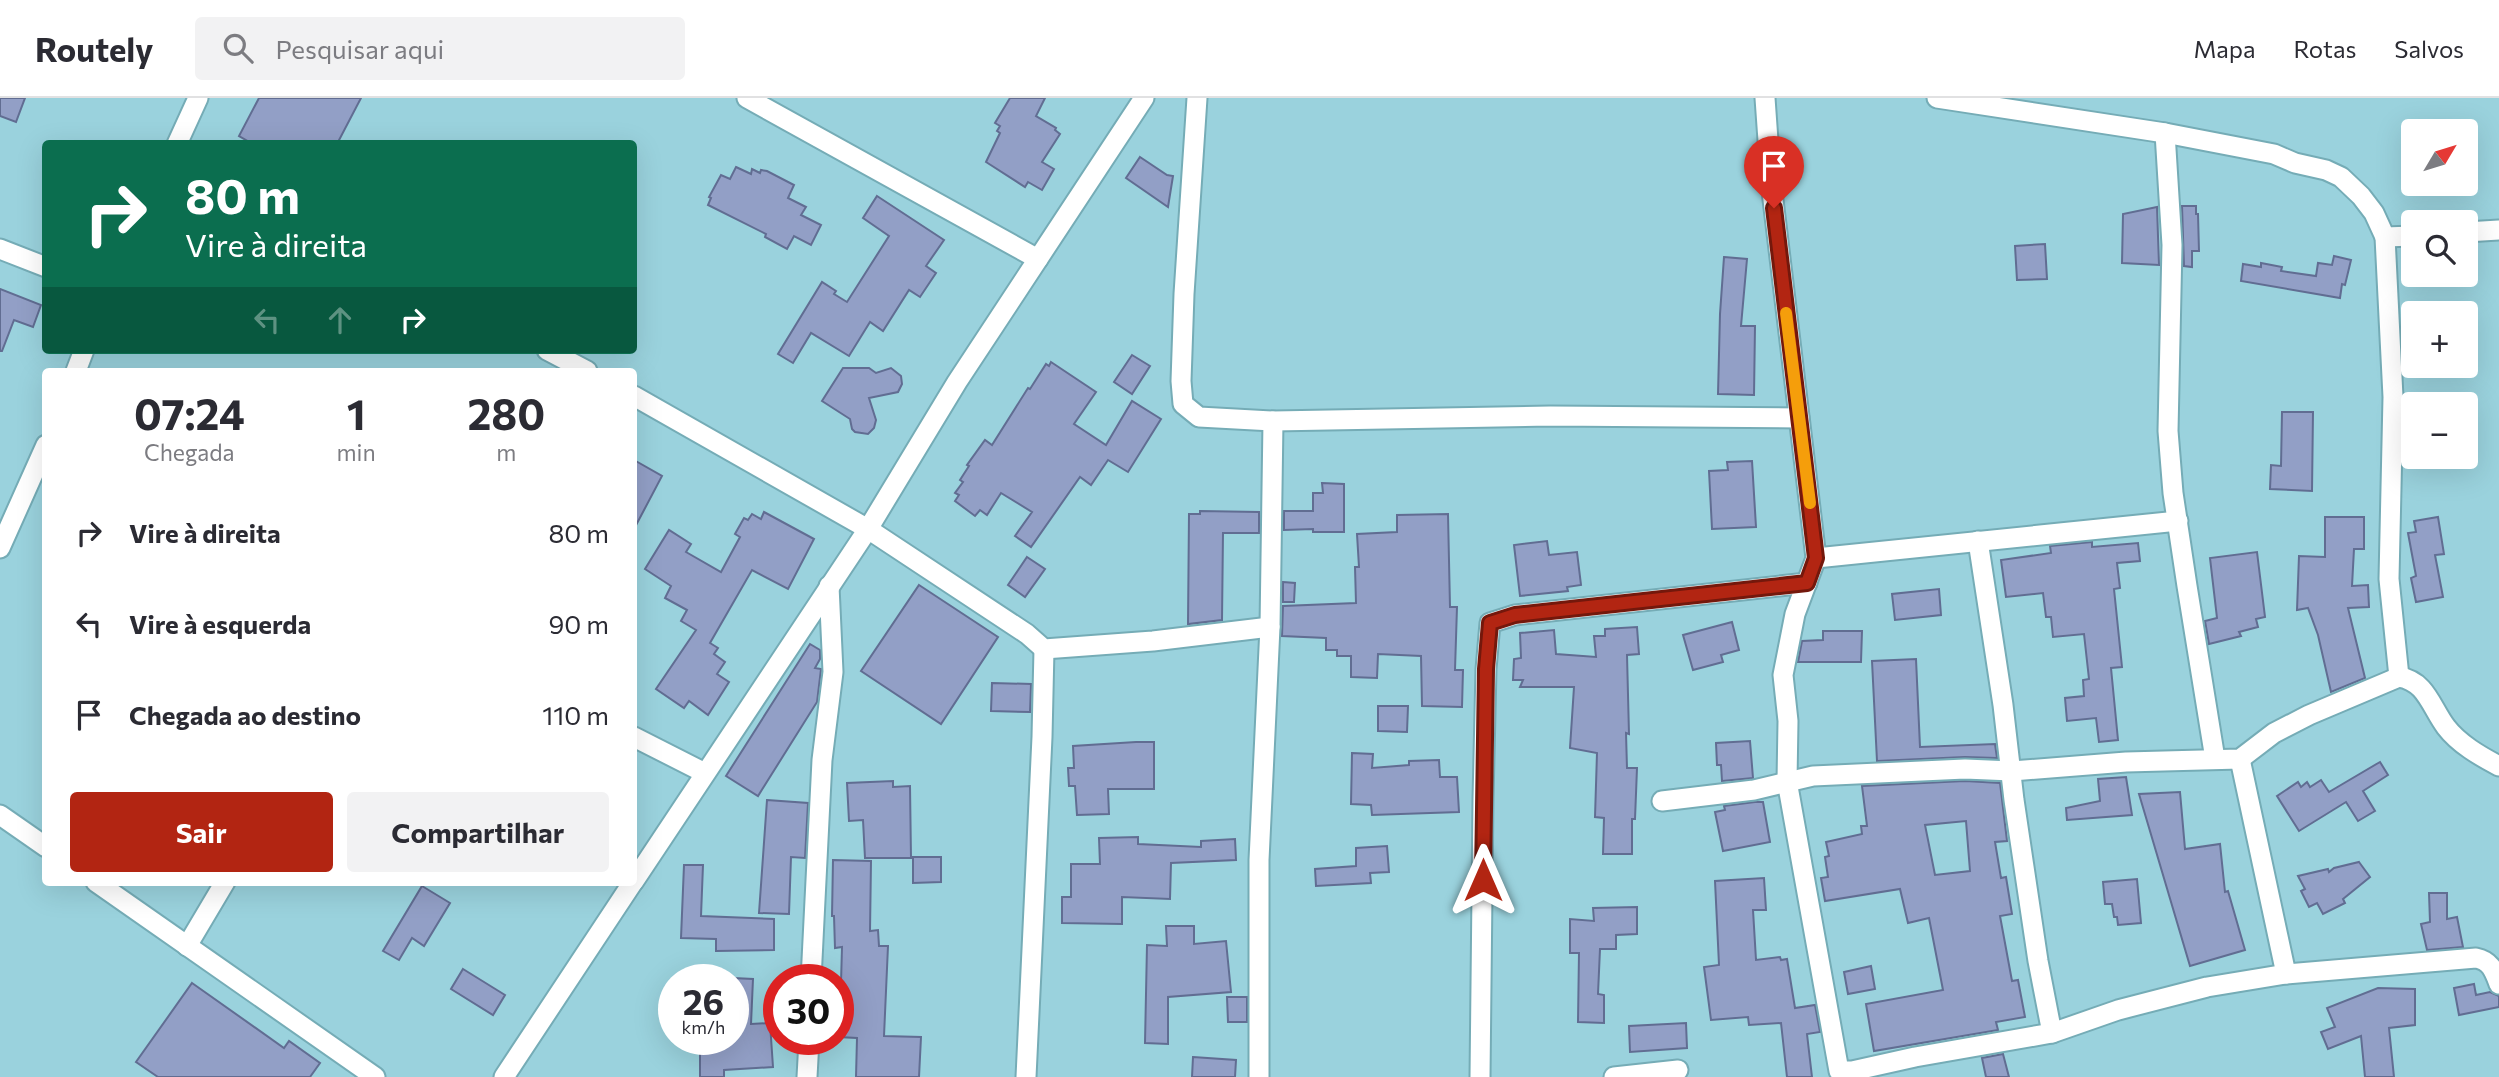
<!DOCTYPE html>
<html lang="pt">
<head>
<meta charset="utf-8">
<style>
	body { margin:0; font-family:Commissioner,sans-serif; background:#f2f2f3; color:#2b2b33; height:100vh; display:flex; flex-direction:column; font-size:26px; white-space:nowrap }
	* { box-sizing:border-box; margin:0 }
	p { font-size:23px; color:#7c7c81 }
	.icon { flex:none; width:38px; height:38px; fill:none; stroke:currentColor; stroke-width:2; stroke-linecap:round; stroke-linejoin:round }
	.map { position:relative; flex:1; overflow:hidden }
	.sheet { position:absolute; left:42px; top:270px; width:595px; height:518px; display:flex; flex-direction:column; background:#fff; border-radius:7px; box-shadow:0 7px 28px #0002 }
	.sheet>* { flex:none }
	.hud { position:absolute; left:42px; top:42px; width:595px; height:214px; border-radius:7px; box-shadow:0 7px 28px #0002; background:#0b6e4f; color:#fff; overflow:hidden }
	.needle { width:46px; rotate:52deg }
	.buttons { position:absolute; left:2401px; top:21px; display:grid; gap:14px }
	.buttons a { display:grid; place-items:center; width:77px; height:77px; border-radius:7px; background:#fff; box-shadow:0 7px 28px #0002; font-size:35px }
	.speed { position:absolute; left:658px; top:866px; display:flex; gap:14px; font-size:35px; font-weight:700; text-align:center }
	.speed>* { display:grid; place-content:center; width:91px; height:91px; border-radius:50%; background:#fff; box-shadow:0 7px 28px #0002; line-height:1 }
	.speed small { font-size:18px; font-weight:400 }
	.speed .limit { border:10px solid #d22; background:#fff; color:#111 }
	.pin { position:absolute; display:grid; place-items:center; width:60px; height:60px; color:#fff; margin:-72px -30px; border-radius:50% 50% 50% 0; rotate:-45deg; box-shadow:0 0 7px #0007 }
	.pin .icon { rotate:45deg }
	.me { position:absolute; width:77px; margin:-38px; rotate:0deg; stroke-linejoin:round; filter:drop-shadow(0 0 5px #0008) }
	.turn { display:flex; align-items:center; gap:24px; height:147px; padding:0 28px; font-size:32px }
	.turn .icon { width:91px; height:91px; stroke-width:2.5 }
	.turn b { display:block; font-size:49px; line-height:60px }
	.lanes { display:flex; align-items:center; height:66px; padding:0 28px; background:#0003; justify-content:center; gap:35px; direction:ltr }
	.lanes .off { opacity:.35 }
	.eta { display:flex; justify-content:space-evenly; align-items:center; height:119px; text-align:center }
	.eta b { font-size:42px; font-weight:700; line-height:49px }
	.cta { display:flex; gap:14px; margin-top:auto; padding:14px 28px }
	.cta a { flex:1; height:80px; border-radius:7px; background:#b22512; color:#fff; font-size:28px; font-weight:700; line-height:80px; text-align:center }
	.cta a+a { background:#f2f2f3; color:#2b2b33 }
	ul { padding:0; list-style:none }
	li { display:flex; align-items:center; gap:21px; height:91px; padding:0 28px }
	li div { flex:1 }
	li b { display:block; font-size:26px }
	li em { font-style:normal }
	header { display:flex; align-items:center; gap:42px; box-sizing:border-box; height:98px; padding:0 35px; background:#fff; border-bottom:2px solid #e1e1e2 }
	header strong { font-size:33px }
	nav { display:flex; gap:38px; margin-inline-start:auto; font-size:24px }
	.search { width:490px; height:63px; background:#f2f2f3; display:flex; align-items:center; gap:18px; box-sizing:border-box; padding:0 24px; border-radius:7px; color:#7c7c81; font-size:26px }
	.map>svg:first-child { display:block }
</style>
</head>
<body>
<header>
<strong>Routely</strong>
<div class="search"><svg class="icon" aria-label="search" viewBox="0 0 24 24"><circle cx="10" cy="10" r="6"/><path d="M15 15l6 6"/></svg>Pesquisar aqui</div>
<nav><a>Mapa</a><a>Rotas</a><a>Salvos</a></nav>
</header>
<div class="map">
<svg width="2499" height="979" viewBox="0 0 2499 979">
	<rect width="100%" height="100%" fill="#9ad2dd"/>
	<g fill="#929fc6" stroke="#616d92" stroke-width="2" fill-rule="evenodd">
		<path d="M0,0h25l-9,24 -16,-6z"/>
		<path d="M259,0h102l-24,46h-84l-14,-8z"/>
		<path d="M1010,0h35l-9,18 20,12 -1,2 5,4 -18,28 12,7 -12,21 -14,-8 -3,5 -39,-25 14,-29 -3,-2 3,-5 -5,-3z"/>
		<path d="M1140,59l27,18 6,1 -5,31 -42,-29z"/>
		<path d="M736,69l15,7 1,-5 8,4 1,-3 6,1 27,14 -6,13 18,9 -5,8 20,10 -10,20 -17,-9 -7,13 -22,-12 1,-3 -58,-29 3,-7 -2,-1 12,-22 9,4z"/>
		<path d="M877,98l67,44 -18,26 10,7 -16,24 -11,-7 -26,41 -13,-9 -21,34 -38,-23 -18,30 -15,-9 44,-72 14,9 -2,3 13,8 42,-66 -26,-18z"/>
		<path d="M2182,108h14v8h2l1,37h-7v16l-8,-1z"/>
		<path d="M2157,109l2,58 -37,-2 1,-49z"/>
		<path d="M2045,146l2,35 -30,1 -2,-34z"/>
		<path d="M2334,158l17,4 -6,25 -3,-1 -2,14 -99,-17 2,-17 18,3v-4l21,4 -1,4 35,5 2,-13 14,2z"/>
		<path d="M1724,159l23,2 -6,67h14l-1,69 -36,-1 2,-80z"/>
		<path d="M0,191l41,16 -8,22 -19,-7 -12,31h-2z"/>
		<path d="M1132,257l18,11 -18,28 -18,-12z"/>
		<path d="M1051,264l45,30 -22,32 32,21 26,-44 29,18 -33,53 -20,-12 -17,25 -11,-8 -49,70 -16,-11 17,-24 -31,-19 -14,22 -7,-5 -5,6 -20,-15 4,-6 -4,-2 8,-11 -3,-2 9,-14 -2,-1 18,-25 7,5 36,-57 2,1 16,-25 3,2z"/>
		<path d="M843,270h26l7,5 15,-5 10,8 1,8 -4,8 -29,6 7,22 -2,8 -6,6 -13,-2 -3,-3 -2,-10 -28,-18z"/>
		<path d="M2282,314h31l-1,79 -42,-2 1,-24 10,1z"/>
		<path d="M634,362l28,16 -28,53z"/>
		<path d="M1752,363l4,66 -44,2 -3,-58 19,-1 -1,-8z"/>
		<path d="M1322,385l22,1v48h-31v-3l-29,1v-19h29v-18h10z"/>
		<path d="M1200,413l59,1v21h-36l-1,87 -34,4 1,-110h11z"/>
		<path d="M764,414l50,27 -26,50 -36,-19 -42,73 8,5 -4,6 11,8 -8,12 12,8 -21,33 -19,-14 -5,7 -28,-19 40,-59 -15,-9 6,-11 -22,-12 6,-12 -26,-17 24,-39 22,14 -5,8 35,20 19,-35 -5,-3 9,-16 4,2 4,-6 9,5z"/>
		<path d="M1448,416l2,93h7l-2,63h8l-1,37 -40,-1 -1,-50 -43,-2 -1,24 -26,-1v-21h-14v-6h-11v-12l-44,-2 1,-30 73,-3 -1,-36h4l-2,-33 40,-2v-17z"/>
		<path d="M2325,419h39v32h-10l-2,37 16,-1 1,22 -21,1 17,70 -34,14 -13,-57 -10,-27 -11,2 2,-54 26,1z"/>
		<path d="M2438,419l6,37 -9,1 8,42 -27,5 -5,-24 5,-2 -8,-43 8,-1 -2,-11z"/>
		<path d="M1547,443l2,14 28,-3 4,33 -14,2 1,4 -48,5 -6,-51z"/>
		<path d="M2092,444v5l46,-4 2,18 -23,2 3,25 -6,1 8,78 -11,1 7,72 -19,2 -3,-24 -29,3 -2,-23 19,-2 -1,-16 6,-1 -5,-45 -31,3 -2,-20h-5l-3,-24 -37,4 -5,-37 50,-7 -1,-7z"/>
		<path d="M2257,454l8,65 -9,2 2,8 -19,5 2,4 -32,8 -4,-23 12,-3 -7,-60z"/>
		<path d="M1027,459l18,12 -20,28 -17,-12z"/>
		<path d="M1283,484l12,1 -1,19h-11z"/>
		<path d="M919,487l79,52 -57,87 -80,-53z"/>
		<path d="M1939,491l2,26 -46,5 -3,-26z"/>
		<path d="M1732,524l7,28 -18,5 2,7 -30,8 -10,-35z"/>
		<path d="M1637,529l2,27 -12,1 2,79 -3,-1 1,35h10l-2,51h-3v35h-29l1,-36 -9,-1 2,-64 -27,-5 4,-61h-54l3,-7h-10l1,-21 7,-1 -1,-25 34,-3 2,24 40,3 -2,-21h11v-7z"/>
		<path d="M1823,533h39l-1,31h-63l4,-21 21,-1z"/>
		<path d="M810,546l10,6v9l-5,9 6,1 -4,33 -59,94 -32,-20z"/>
		<path d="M1916,561l4,88 75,-3 2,14 -32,-1 -88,4 -5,-100z"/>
		<path d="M992,585l39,1 -1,28 -39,-1z"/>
		<path d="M1378,608h30l-1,26 -29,-1z"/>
		<path d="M1750,643l3,37 -31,3 -1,-16h-4l-1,-22z"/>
		<path d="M1136,644h18v47h-46l1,25 -32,1 -2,-29h-6l-1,-18h6l-1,-22z"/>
		<path d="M1352,655l21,1 -1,14 37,-3v-4l30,-1 1,17h17l2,35 -87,3 -1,-10 -20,-1z"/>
		<path d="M2380,664l8,13 -25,16 12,20 -17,10 -12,-19 -47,29 -22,-35 21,-14 3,5 6,-5 3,5 11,-7 8,12z"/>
		<path d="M2126,679l6,38 -65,5 -1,-12 34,-7 -2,-22z"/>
		<path d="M893,683v6l17,-1 1,72h-46l-2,-38 -14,1 -2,-38z"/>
		<path d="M1965,683l35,2 7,58 -12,1 6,36 5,-1 6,37 -12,2 12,65 6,-1 7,37 -29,5 2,8 -124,21 -8,-47 77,-14 -14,-72 -21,5 -8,-34 -75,12 -4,-23 7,-1 -3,-20 4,-1 -3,-14 36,-8 -1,-8h6l-5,-40zM1966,723l4,50 -35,4 -10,-50z"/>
		<path d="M2180,694l5,57 35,-5 5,48 3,-1 17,59 -55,16 -51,-172z"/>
		<path d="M767,702l41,3 -3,55 -14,-1 -2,57 -30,-1z"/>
		<path d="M1755,704h8l7,40 -47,9 -8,-39 10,-2 -1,-4z"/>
		<path d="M1138,739v7l63,3v-6l34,-2 1,21 -65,3 -1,36 -48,-2v27l-60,-1v-26h9v-33h29l-1,-26z"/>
		<path d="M1387,748l2,26 -19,1 1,10 -55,3 -1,-17 41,-3v-18z"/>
		<path d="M913,759h28v25l-28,1z"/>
		<path d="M833,762l38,1 -1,70 8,-1 1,16h9l-4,90 37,1 -2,40h-63l1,-39 -19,-1v-55l3,1 1,-36 -7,1 -1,-32h-2z"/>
		<path d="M2359,764l11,15 -27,22 2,4 -22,11 -6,-11 -8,4 -8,-16 4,-2 -7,-13 30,-7 1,3 5,-4z"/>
		<path d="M684,767h19l-2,51 73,3v31l-58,1v-12l-35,-1z"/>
		<path d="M1764,780l2,32h-13l3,50 24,-3 1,3 6,-1 8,49 20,-3 5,27 -13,2 5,43h-25l-6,-54 -32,2 -1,-8 -37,3 -7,-53 15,-2 -4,-84z"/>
		<path d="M2137,781l4,44 -23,2 -1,-8h-3l-2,-13h-7l-2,-22z"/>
		<path d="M422,788l28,17 -26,43 -12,-8 -13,22 -16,-9z"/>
		<path d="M2429,795h18v26l10,-2 6,30 -36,3 -6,-26 9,-2z"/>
		<path d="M1637,809v27l-21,1v14h-16l-2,45 6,1v28l-26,-1 1,-69h-9v-34l24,2 -1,-13z"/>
		<path d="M1166,828h28v18l32,-3 5,51 -63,5v47l-23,-1 2,-98 20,1z"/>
		<path d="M1871,868l4,23 -27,5 -4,-22z"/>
		<path d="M463,871l42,26 -12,20 -42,-26z"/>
		<path d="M733,880l20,1 -2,45 19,-1 3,44 -49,3v7h-24v-37h33z"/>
		<path d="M192,885l92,65 5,-7 31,22 -10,14h-152l-22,-15z"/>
		<path d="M2474,886l2,11 14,-3 9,4v11l-40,8 -5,-27z"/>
		<path d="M2378,890l37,1v36l-26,3 5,49h-29l-4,-41 -33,13 -7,-17 14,-5 -8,-19z"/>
		<path d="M1227,899h20v25h-19z"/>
		<path d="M1686,925l1,25 -57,4 -1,-26z"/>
		<path d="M2003,956l6,23h-23l-4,-19z"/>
		<path d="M1193,959l43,3 -1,17h-43z"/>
	</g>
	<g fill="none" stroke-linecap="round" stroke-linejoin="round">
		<defs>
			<g id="street">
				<path d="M747,0l291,161"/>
				<path d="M1197,0l-13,196 -3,87 2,23 16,13 74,4 277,-5 249,2"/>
				<path d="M1765,0l6,85 45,375 -21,56 -12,61 5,46 -1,60 52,290h13l63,-14 137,-24 66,-23 89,-23 79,-13 190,-16c15,3 18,13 23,26"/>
				<path d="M1937,0l228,35 109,21 21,9 31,7 15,7 20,19 13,17 11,24 28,-1"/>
				<path d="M2165,35l7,112 -4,186 5,62 14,93 28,173"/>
				<path d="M177,46l21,-46"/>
				<path d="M2466,134l33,-2"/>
				<path d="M2385,139l8,160 -4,182 10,98"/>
				<path d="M0,151l46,18"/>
				<path d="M547,252l40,21"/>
				<path d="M76,273l8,-21"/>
				<path d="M634,298l234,133 159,105 17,15 109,-8 117,-14"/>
				<path d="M1978,443l25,164 11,95 24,161 14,72"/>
				<path d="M0,450l46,-103"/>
				<path d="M1816,460l362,-37"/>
				<path d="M634,639l71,36"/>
				<path d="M2240,661l46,215"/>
				<path d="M1662,703l92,-11 59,-14 152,-7 47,2 114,-9 114,-3 34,-26 35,-18 90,-38c27,4 32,30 47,50 13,17 34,29 53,39"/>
				<path d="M0,717l46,32"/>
				<path d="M634,783l234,-352 89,-147 187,-284"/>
				<path d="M96,784l279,195"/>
				<path d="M187,848l38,-64"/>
				<path d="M811,882l11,-220 11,-88 -4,-86"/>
				<path d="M504,979l129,-195"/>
				<path d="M807,979l2,-37"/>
				<path d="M1026,979l16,-340 2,-88"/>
				<path d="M1259,979v-217l11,-233 3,-206"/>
				<path d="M1480,979l3,-278 3,-130 4,-46 25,-8 292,-32"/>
				<path d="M1614,979l64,-7"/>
			</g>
		</defs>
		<use href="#street" stroke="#75acb6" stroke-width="23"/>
		<use href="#street" stroke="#fff" stroke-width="19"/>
	</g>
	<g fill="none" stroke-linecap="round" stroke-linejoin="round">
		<defs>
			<path id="route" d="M1483,782l3,-211 4,-46 25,-8 292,-32 9,-25 -42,-350"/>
		</defs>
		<use href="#route" stroke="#74180c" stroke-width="18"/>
		<use href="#route" stroke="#b22512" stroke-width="12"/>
		<path stroke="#f59e0b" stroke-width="12" d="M1786,215l24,190"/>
	</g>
</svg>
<div class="buttons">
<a><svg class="needle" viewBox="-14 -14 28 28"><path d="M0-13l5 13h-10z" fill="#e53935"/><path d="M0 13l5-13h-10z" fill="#7c7c81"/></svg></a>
<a><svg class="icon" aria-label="search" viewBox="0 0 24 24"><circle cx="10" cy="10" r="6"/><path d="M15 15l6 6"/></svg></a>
<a>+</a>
<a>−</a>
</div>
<div class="speed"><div>26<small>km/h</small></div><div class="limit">30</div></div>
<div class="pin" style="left:1774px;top:110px;background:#d93025"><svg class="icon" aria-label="arrive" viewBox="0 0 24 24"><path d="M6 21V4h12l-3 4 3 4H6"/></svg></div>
<svg class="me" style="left:1483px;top:782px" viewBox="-20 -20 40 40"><path d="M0-17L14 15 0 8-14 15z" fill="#b22512" stroke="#fff" stroke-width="4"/></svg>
<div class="hud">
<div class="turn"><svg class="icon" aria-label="right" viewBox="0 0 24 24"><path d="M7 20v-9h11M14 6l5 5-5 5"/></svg><div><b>80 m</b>Vire à direita</div></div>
<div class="lanes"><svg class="icon off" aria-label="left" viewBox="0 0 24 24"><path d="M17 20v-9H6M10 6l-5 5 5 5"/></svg><svg class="icon off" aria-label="ahead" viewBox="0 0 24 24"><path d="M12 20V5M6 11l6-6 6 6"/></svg><svg class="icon" aria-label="right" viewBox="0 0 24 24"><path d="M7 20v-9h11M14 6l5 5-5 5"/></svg></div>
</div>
<section class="sheet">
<div class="eta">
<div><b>07:24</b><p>Chegada</p></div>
<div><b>1</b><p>min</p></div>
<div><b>280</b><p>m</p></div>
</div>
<ul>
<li><svg class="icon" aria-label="right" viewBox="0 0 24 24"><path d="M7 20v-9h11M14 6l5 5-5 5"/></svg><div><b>Vire à direita</b></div><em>80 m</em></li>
<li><svg class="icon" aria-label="left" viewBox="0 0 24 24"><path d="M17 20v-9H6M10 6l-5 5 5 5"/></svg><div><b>Vire à esquerda</b></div><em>90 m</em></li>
<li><svg class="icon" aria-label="arrive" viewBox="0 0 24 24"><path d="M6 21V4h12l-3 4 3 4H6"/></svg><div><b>Chegada ao destino</b></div><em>110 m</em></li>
</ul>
<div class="cta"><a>Sair</a><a>Compartilhar</a></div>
</section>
</div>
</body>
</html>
